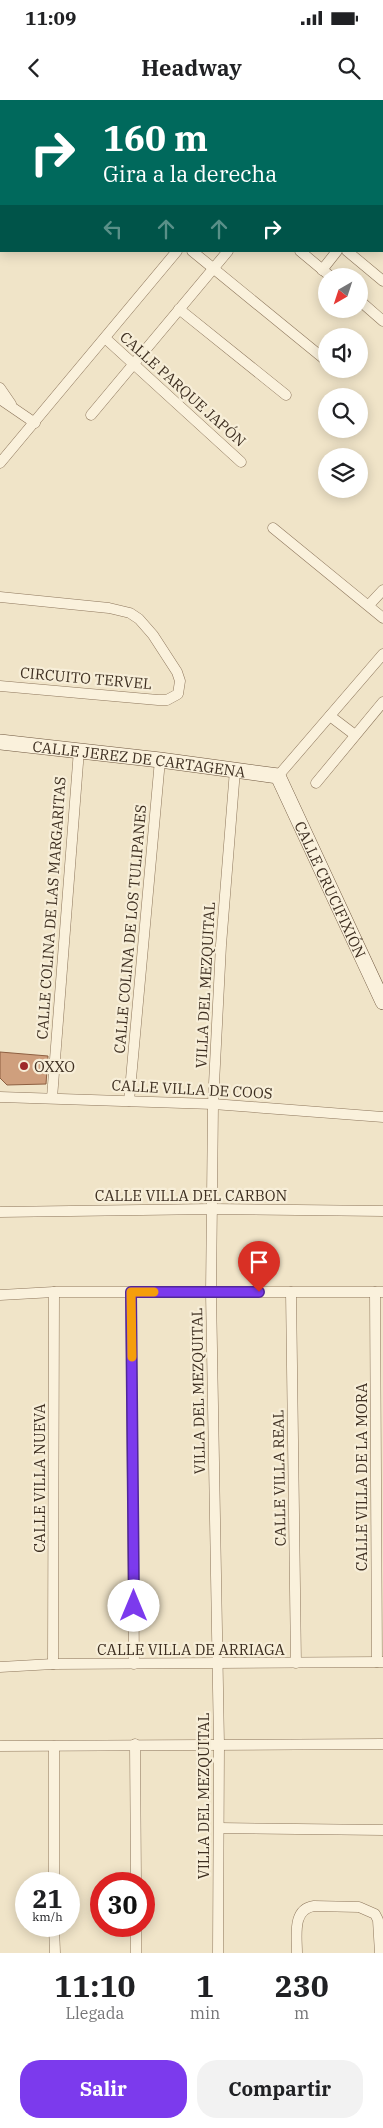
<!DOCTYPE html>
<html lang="es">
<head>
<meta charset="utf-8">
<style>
	body { margin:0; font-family:"IBM Plex Serif",serif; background:#f2f2f2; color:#202124; height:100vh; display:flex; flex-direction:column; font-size:19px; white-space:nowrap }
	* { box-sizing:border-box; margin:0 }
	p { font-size:16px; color:#757577 }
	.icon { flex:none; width:28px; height:28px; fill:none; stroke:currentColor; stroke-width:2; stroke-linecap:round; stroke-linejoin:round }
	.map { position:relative; height:1853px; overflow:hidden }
	.sheet { display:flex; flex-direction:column; background:#fff; flex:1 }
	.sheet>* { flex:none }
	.guide { position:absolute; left:0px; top:0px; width:384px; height:152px; box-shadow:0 2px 12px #0003; background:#00695c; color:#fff; overflow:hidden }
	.needle { width:32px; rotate:219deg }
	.controls { position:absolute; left:318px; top:168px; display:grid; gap:10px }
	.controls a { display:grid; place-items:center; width:50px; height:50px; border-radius:50%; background:#fff; box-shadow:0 2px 12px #0003; font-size:25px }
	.speed { position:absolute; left:15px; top:1772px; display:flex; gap:10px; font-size:25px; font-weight:700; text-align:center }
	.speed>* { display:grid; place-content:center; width:65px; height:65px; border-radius:50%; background:#fff; box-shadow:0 2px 12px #0003; line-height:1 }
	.speed small { font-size:12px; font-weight:400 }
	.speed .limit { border:8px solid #d22; background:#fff; color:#111 }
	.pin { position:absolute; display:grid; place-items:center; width:42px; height:42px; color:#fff; margin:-51px -21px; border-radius:50% 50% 50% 0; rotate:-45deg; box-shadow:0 0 5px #0007 }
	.pin .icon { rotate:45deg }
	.me { position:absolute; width:55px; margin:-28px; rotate:0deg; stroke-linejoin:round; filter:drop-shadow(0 0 4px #0008) }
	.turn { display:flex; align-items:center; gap:18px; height:105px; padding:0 20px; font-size:22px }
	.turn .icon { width:65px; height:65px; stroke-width:2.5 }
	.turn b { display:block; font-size:35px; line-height:42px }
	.lanes { display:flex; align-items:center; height:48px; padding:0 20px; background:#0003; justify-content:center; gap:25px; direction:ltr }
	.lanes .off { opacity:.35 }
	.eta { display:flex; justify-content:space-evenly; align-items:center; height:85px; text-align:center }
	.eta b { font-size:30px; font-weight:800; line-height:35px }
	.primary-button { display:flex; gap:10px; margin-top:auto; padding:10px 20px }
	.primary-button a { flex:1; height:58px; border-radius:20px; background:#7c3aed; color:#fff; font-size:20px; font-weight:800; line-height:58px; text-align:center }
	.primary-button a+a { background:#f2f2f2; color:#202124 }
	.status { display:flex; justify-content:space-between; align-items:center; height:35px; padding:0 25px; background:#fff; direction:ltr }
	.status svg { height:14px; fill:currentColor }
	header { display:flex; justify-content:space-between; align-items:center; height:65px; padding:0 20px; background:#fff; font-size:22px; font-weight:800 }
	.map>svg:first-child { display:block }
</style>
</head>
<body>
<div class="status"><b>11:09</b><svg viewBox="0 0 49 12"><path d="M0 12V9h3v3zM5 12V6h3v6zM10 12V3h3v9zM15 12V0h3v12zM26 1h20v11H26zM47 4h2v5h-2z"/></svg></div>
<header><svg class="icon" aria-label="back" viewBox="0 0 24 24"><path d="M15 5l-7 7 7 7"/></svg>Headway<svg class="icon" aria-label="search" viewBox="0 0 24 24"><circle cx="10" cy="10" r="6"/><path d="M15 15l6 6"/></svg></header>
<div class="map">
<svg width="383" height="1853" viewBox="0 0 383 1853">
	<rect width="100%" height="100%" fill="#f0e4c8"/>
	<path fill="#cf9f7d" stroke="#8d5f41" d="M0,952l48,4 -2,28 -39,1 -7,-7z"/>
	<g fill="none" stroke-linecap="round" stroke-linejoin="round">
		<defs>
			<g id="street">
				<path d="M191,0l1,1"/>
				<path d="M136,1l2,-1"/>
				<path d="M307,1l1,-1"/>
				<path d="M192,151l131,107"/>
				<path d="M300,151l30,25"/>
				<path d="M347,151l36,30"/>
				<path d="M322,170l15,-19"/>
				<path d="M359,200l24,21"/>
				<path d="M179,209l107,86"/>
				<path d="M105,238l136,124"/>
				<path d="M0,288l11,16"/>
				<path d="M0,299l35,24"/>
				<path d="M91,315l137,-164"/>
				<path d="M0,363l177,-212"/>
				<path d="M273,428l110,90"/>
				<path d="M0,497l109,11 21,5 9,6 14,16 24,37 3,9 -2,13 -11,6h-9l-158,-14"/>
				<path d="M369,505l14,-15"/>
				<path d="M330,616l25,19"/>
				<path d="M278,676l105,-122"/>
				<path d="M316,683l67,-81"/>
				<path d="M0,997l213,7 170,13"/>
				<path d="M52,998l27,-348"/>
				<path d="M129,1001l31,-341"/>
				<path d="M0,1112l212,-3 171,2"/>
				<path d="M131,1192l3,372"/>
				<path d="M291,1192l5,371"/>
				<path d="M375,1192l2,370"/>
				<path d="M0,1195l54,-3h329"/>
				<path d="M53,1564l1,-372"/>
				<path d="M0,1567l53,-3 330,-2"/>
				<path d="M135,1644l1,140"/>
				<path d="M0,1646l383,-2"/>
				<path d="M54,1646v138"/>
				<path d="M219,1728l164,2"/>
				<path d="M54,1826l1,27"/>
				<path d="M136,1826v27"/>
				<path d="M218,1853l1,-209 -8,-451 2,-189 8,-159 14,-175"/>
				<path d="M297,1853c0,-17 -5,-44 17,-47l45,1 16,7 3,6 2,33"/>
			</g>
			<g id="secondary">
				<path id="s1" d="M0,642l160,18 118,16 105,226"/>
			</g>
		</defs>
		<use href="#street" stroke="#8d765c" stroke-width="11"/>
		<use href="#secondary" stroke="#6f573f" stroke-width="16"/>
		<use href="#street" stroke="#faf1dc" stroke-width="10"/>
		<use href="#secondary" stroke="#faf1dc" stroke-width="15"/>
	</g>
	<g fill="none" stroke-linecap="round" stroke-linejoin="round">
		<defs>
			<path id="route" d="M134,1506l-3,-314h128"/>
		</defs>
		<use href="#route" stroke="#51269a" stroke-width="12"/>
		<use href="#route" stroke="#7c3aed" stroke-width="9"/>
		<path stroke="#f59e0b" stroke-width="9" d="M132,1257l-1,-65h23"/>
	</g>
	<circle fill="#9e2a2b" stroke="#f7eed8" stroke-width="2" cx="24" cy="966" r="5"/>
	<g text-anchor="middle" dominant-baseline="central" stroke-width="4.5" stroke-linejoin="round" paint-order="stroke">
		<g font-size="15" fill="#3d2e20" stroke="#f7eed8">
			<text transform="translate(183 289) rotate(42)">CALLE PARQUE JAPÓN</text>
			<text transform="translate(86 578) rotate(5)">CIRCUITO TERVEL</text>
			<text stroke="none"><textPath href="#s1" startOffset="140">CALLE JEREZ DE CARTAGENA</textPath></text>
			<text stroke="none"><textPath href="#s1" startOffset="405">CALLE CRUCIFIXIÓN</textPath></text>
			<text transform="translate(51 808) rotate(-86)">CALLE COLINA DE LAS MARGARITAS</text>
			<text transform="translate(130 829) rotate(-85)">CALLE COLINA DE LOS TULIPANES</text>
			<text transform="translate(205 885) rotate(-87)">VILLA DEL MEZQUITAL</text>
			<text transform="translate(192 989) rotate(3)">CALLE VILLA DE COOS</text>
			<text x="191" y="1095">CALLE VILLA DEL CARBON</text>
			<text transform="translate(198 1291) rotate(-91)">VILLA DEL MEZQUITAL</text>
			<text transform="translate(361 1377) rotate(-90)">CALLE VILLA DE LA MORA</text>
			<text transform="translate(39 1378) rotate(-90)">CALLE VILLA NUEVA</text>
			<text transform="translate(279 1378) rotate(-91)">CALLE VILLA REAL</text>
			<text x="191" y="1549">CALLE VILLA DE ARRIAGA</text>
			<text transform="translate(203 1696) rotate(-90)">VILLA DEL MEZQUITAL</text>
		</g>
		<g font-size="15" fill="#3d2e20" stroke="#f7eed8" text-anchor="start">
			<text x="34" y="966">OXXO</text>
		</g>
	</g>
</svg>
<div class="controls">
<a><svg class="needle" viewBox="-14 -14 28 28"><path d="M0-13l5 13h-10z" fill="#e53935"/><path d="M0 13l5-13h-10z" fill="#757577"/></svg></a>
<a><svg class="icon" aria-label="sound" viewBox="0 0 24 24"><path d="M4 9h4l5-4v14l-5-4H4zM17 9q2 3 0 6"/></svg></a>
<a><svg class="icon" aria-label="search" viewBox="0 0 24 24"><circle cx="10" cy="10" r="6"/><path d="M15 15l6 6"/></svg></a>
<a><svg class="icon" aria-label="layers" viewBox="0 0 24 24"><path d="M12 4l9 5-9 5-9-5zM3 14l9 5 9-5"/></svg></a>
</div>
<div class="speed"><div>21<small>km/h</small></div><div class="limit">30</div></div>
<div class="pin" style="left:259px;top:1192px;background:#d93025"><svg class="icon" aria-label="arrive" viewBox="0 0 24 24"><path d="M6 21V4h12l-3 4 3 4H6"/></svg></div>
<svg class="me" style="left:134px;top:1506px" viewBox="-20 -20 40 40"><circle r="19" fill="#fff"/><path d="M0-13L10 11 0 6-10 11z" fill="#7c3aed"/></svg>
<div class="guide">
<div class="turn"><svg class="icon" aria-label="right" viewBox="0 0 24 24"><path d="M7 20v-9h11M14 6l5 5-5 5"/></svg><div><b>160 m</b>Gira a la derecha</div></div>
<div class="lanes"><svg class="icon off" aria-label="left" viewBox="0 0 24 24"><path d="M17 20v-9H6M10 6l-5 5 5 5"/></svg><svg class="icon off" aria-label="ahead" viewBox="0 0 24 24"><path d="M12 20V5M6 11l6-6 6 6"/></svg><svg class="icon off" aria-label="ahead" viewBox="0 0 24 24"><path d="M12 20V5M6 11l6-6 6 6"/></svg><svg class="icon" aria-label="right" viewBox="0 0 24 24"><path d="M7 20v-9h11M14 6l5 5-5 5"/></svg></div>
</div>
</div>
<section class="sheet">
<div class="eta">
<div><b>11:10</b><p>Llegada</p></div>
<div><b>1</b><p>min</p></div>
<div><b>230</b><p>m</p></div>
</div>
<div class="primary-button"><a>Salir</a><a>Compartir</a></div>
</section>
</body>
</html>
